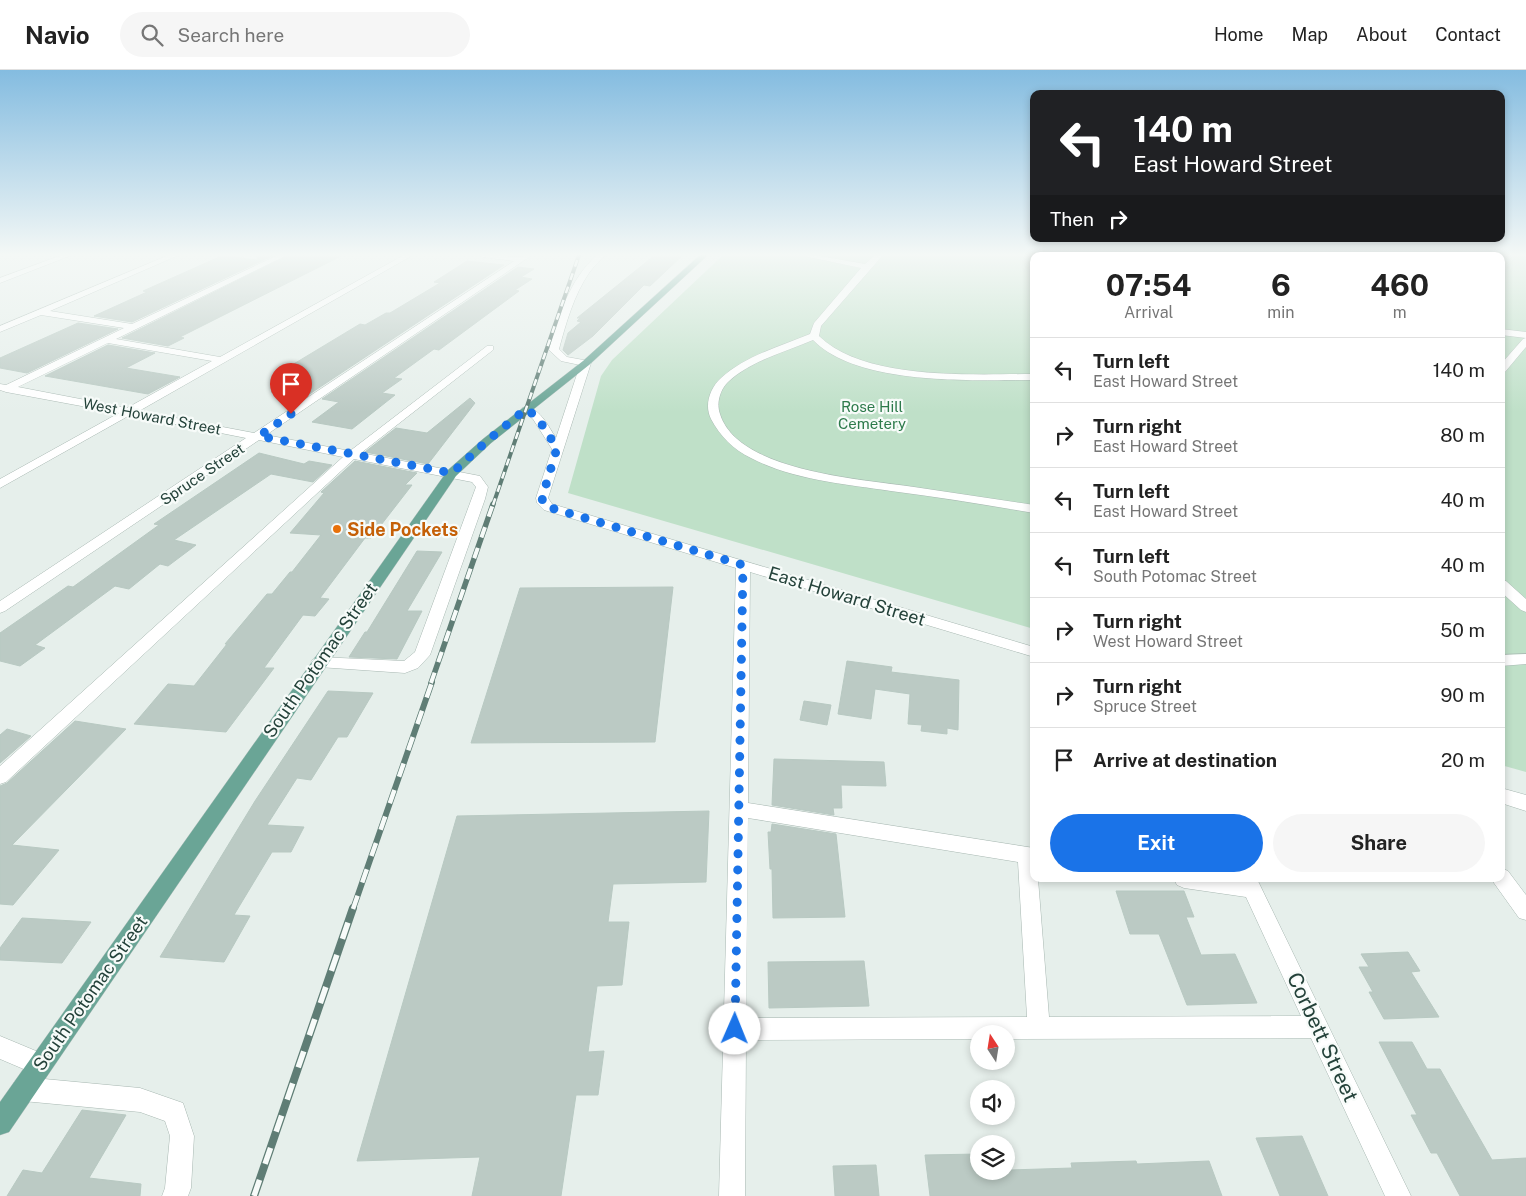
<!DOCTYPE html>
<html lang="en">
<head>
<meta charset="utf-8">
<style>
	body { margin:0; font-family:"Public Sans",sans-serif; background:#f6f6f6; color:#222; height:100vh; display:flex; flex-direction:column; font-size:19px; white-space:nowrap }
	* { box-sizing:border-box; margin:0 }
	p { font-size:16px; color:#767676 }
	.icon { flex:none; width:28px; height:28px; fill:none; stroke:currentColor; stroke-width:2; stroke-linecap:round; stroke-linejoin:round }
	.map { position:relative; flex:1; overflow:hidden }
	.side { position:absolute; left:1030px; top:182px; width:475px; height:630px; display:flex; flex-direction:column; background:#fff; border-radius:10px; box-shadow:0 2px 8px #0003 }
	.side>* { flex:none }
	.guide { position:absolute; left:1030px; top:20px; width:475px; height:152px; border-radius:10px; box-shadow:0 2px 8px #0003; background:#202124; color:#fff; overflow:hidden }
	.needle { width:32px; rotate:348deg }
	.buttons { position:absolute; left:970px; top:955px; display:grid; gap:10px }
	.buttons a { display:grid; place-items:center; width:45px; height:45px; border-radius:50%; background:#fff; box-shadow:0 2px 8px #0003; font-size:25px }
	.pin { position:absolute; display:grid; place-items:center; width:42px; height:42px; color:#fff; margin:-51px -21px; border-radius:50% 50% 50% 0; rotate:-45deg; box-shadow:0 0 5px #0007 }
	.pin .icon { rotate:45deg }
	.me { position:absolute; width:55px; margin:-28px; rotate:1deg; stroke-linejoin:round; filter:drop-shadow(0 0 4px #0008) }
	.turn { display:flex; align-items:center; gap:18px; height:105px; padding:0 20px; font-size:22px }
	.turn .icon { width:65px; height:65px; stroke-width:2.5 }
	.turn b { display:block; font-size:35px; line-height:42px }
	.then { display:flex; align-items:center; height:48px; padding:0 20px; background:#0003; gap:10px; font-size:19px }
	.eta { display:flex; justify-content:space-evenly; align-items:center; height:85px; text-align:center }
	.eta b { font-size:30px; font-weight:700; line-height:35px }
	.primary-button { display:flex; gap:10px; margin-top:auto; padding:10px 20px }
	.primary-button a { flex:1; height:58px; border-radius:30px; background:#1a73e8; color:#fff; font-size:20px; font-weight:700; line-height:58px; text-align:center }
	.primary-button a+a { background:#f6f6f6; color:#222 }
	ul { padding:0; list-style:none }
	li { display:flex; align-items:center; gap:15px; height:65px; padding:0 20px; border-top:1px solid #e0e0e0 }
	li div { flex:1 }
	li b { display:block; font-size:19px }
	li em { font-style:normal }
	header { display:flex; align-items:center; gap:30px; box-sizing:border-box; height:70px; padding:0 25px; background:#fff; border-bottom:1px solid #e0e0e0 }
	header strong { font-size:24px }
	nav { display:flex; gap:28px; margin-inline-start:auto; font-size:18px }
	.search { width:350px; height:45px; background:#f6f6f6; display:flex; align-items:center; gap:12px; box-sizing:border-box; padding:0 18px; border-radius:28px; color:#767676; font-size:19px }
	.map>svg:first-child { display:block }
</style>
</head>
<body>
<header>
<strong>Navio</strong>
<div class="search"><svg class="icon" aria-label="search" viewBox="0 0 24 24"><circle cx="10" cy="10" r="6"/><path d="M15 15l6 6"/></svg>Search here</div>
<nav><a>Home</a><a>Map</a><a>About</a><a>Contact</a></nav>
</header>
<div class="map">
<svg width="1526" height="1126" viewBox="0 0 1526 1126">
	<rect width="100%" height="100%" fill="#e6efeb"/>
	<path fill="#bfe0c8" d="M723,185h803v517l-25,-7v-509h-467v373l-466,-136 33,-117 11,-16z"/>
	<g fill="#bbcac4" stroke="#b8c9c2">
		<path d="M257,185h17l-142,67 -38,-6 53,-24 -4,-1 74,-33 9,-2 31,4z"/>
		<path d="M289,185h54l-163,82 4,1 -16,8 -46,-8z"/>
		<path d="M655,185h28l-33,31 -6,-1 -51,51 -25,19 -5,-5 5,-17 13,-11 -4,-1 3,-3h-3z"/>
		<path d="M467,191l37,4 -199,132 -34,-5 32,-22h-4l4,-3 -11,-2 68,-41 5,1 21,-12h4l50,-30 -6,-1z"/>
		<path d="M518,197l16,2 -13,8 11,2 -17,11 4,1 -80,59 -5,-1 -40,29 8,1 -20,14 13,2 -43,34 -40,-7 27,-20 -17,-3z"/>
		<path d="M78,253l40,6 -91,44 -27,-5v-10z"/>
		<path d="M108,275l47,8 -29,15 54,9 -32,17 -103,-18z"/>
		<path d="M470,328l5,5 -47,61 -63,-12 31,-24 31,5z"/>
		<path d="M259,383l45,11 5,-3 23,4 -19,17 -42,-8 -97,66 22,5 -28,21 -8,-2 -31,25 -14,-3 -80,59 10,3 -25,18 -20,-5v-28l68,-47 5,1 86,-62 -5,-1z"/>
		<path d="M355,391l62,12 -12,12h7l-41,53h-6l-45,60 9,1 -14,17 -12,-1 -39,53h10l-48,64 -92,-8 34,-40 26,2 33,-42h-2l42,-50h5l18,-22h2l29,-37 -31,-2 34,-40 -3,-1z"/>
		<path d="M417,481l25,1 -35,59h15l-25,48 -48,-2 16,-25h2z"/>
		<path d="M673,517l-18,155 -184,1 49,-155z"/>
		<path d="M847,591l45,6 -1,5 68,8 -1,50 -11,-2v6l-26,-3 1,-6 -14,-1 2,-30 -35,-5 -4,30 -33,-5z"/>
		<path d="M328,621l45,2 -26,44h-9l-27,43 -14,-2 -30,47 37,2 -13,25h-19l-38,63 16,1 -26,46 -64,-5 95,-156z"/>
		<path d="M804,631l27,4 -4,20 -27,-5z"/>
		<path d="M75,651l51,8 -114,116 47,5 -46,55 -13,-1v-118l7,-3z"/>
		<path d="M7,659l24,7 -31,27v-28z"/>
		<path d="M774,689l110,3 2,24 -45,-1 1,23h-9l1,7 -62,-10z"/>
		<path d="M709,741l-3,71 -93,2 -5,38h21l-7,63 -25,1 -9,66 16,-1 -6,44h-22l-15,101h-89l8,-39 -123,4 100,-345z"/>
		<path d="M772,754l64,10 9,83 -72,1 -1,-49h-2l-2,-37h3z"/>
		<path d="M1116,821h68l10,26h-8l15,38 34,-1 22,49 -70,2 -28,-71h-29z"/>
		<path d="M22,848l69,4 -29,41 -62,-3v-12z"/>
		<path d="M1408,882l12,19 -9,1 28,45 -55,2 -15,-27h4l-14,-25h10l-8,-13z"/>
		<path d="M864,891l5,45 -100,2 -1,-46z"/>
		<path d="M1379,972h33l15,27h13l52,91 34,-2v38h-66l-23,-43h-6l-20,-38h6z"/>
		<path d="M82,1040l44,5 -37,63 52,6 -1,12h-133l16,-26 19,3z"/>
		<path d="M1302,1066l26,60h-48l-24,-58z"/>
		<path d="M979,1084v17l93,-3 -1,-5 65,-2 1,3 72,-3 13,35h-292l-5,-41z"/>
		<path d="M876,1095l3,31h-44l-2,-30z"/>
	</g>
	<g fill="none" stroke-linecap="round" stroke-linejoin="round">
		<defs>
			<g id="minor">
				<path d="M62,185h10l-72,28v-5z"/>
				<path d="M169,185h10l-129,56 82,13 146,-69h9l-171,84 104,18 184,-102h9l-274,156 115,22 260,-172 -31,-4 -4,-2 41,2 12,-2 -266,180 84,16 137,-105h6v4l-132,103 119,23 8,11 -3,12 -55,156 -12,13 -13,5 -86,-6 -5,-1 -3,-4 3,-4 5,-1 85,4 11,-9 61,-165 -4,-5 -118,-23 -348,323 -6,2v-18l343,-309 -84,-17 -254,171 -5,2v-12l246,-163 -116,-23 -130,73v-9l119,-66 -113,-21 -6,-2v-6l6,1 118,-57 -83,-13 -41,17v-6zM108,273l104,18 -85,47 -109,-21z"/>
				<path d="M597,185h8c-5,6 -11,11 -16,18 -15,22 -23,50 -30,76l8,8 22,4 2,2 -43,135 4,6 482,143v10l-284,-85 -2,231 286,45v31h4l11,138 252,-1 -55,-119 -62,-9 -7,-3 -3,-6h83l154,317h-26l-74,-158 -305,1v-5h-27v5l-233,1 -1,156h-26l17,-628 -192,-58 -7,-7 -1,-5 16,-49 -19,-30 -12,-10 5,-3c15,4 22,20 30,32l24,-73 -19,-4 -12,-11c9,-34 21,-71 48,-95zM748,748l270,44 9,155 -281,1z"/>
				<path d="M799,185h15l51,9 10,-9h8l-62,71 -2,10c46,45 154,38 215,38v6c-61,0 -176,6 -221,-40 -28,12 -63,21 -85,42 -8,8 -12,21 -8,32 18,58 143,65 194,73 40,6 80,12 120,18v8c-48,-8 -95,-16 -143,-22 -46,-7 -98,-11 -140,-33 -17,-8 -31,-22 -40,-39 -7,-14 -1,-31 10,-41 24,-22 60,-32 89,-44l4,-11 47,-55z"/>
				<rect x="1133" y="185" width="8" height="1"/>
				<path d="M1249,185h12l1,1h-12z"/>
				<path d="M1350,185h9l1,1h-9z"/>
				<path d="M1501,259l25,3v6l-25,-3z"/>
				<path d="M1526,268v9l-21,25 -4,1v-9l22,-25z"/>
				<path d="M1501,510l5,1 20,18v13l-5,-2 -20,-18z"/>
				<path d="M1526,584v10l-25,2v-11z"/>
				<path d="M1501,718l25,7v16l-25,-8z"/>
				<path d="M1501,798l7,3 18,24v25l-7,-2 -25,-35 -2,-4h9z"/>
				<path d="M0,966l48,20 4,8 -4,8 -8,4 -40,-17z"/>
				<path d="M23,1007l117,11 43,15 11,33 -3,52 -3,8h-26l3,-8 5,-52 -5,-15 -25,-9 -117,-11 -8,-4 -4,-8 4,-8z"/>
			</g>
			<path id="major" d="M700,185h8l-119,110 -98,78 -35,33 -447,656 -9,3v-33l448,-632 35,-31 100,-78z"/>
		</defs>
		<use href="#minor" stroke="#a8b8b2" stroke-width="1"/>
		<use href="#major" stroke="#c2cac8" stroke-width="1"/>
		<use href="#minor" fill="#fff" fill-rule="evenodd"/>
		<use href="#major" fill="#6aa596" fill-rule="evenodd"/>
		<defs>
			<path id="rail-far3" d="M493,435l86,-250"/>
			<path id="rail-far2" d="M431,613l62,-179"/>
			<path id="rail-far1" d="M353,839l79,-227"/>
			<path id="rail" d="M254,1126l99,-288"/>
		</defs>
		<use href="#rail-far3" stroke="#5f7d75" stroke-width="4"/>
		<use href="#rail-far2" stroke="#5f7d75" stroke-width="5.5"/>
		<use href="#rail-far1" stroke="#5f7d75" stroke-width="6"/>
		<use href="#rail" stroke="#5f7d75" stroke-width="8"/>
		<use href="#rail-far3" stroke="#f7fbf9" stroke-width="2.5" stroke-dasharray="7" stroke-linecap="butt"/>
		<use href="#rail-far2" stroke="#f7fbf9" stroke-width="4" stroke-dasharray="11" stroke-linecap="butt"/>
		<use href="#rail-far1" stroke="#f7fbf9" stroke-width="4.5" stroke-dasharray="14" stroke-linecap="butt"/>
		<use href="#rail" stroke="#f7fbf9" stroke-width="5.5" stroke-dasharray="17" stroke-linecap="butt"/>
	</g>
	<linearGradient id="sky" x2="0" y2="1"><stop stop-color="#84bce0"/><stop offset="0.54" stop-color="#f4f8f6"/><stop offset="1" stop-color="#f4f8f6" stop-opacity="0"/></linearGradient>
	<rect width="1526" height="342" fill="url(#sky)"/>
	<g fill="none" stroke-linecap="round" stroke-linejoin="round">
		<path stroke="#1a73e8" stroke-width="9" stroke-dasharray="0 16.2" d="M291,344l-32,22 193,37 35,-32 39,-32 11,8 20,31 -15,50 1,5 5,4 195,58 -8,464"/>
	</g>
	<circle fill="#e8710a" stroke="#f7fbf9" stroke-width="2" cx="337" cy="459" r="5"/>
	<g text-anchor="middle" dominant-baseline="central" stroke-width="4.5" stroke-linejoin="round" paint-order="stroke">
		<g font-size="15" fill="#2d7a4b" stroke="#f7fbf9">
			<text x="872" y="336">Rose Hill<tspan x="872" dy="17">Cemetery</tspan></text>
		</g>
		<g font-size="15" fill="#24423a" stroke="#f7fbf9">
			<text transform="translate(152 346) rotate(11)">West Howard Street</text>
			<text transform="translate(202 404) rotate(-34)">Spruce Street</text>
		</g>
		<g font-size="18" font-weight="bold" fill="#c56008" stroke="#f7fbf9" text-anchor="start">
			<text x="347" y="459">Side Pockets</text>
		</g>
		<g font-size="18" fill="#24423a" stroke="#f7fbf9">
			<text transform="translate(847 526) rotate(17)">East Howard Street</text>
			<text transform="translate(320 590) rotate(-55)">South Potomac Street</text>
			<text transform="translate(90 923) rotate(-55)">South Potomac Street</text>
		</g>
		<g font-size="21" fill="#24423a" stroke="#f7fbf9">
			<text transform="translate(1323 967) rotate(65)">Corbett Street</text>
		</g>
	</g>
</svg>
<div class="buttons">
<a><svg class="needle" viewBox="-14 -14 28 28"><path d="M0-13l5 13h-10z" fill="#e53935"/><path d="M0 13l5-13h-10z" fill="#767676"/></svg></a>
<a><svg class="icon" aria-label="sound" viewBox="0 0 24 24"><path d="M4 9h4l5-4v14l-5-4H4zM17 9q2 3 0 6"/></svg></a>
<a><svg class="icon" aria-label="layers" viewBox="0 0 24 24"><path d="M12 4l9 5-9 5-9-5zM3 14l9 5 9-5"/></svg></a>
</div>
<div class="pin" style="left:291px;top:344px;background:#d93025"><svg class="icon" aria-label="arrive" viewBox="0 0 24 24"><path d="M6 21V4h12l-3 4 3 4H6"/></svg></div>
<svg class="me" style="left:735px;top:959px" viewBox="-20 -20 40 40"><circle r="19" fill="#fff"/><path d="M0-13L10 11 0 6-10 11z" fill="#1a73e8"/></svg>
<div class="guide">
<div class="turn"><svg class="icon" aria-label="left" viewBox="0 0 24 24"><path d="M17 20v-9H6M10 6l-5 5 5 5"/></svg><div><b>140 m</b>East Howard Street</div></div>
<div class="then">Then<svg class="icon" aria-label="right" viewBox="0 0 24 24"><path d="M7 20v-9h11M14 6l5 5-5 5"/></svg></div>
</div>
<section class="side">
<div class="eta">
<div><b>07:54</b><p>Arrival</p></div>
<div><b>6</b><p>min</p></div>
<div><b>460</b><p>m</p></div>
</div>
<ul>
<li><svg class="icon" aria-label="left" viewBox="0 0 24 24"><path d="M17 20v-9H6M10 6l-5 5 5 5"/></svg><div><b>Turn left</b><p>East Howard Street</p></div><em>140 m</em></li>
<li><svg class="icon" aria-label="right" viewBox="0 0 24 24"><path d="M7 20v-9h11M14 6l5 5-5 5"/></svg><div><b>Turn right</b><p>East Howard Street</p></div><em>80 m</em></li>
<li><svg class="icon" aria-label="left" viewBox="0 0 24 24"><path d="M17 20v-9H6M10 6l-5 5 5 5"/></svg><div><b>Turn left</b><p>East Howard Street</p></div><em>40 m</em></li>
<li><svg class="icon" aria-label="left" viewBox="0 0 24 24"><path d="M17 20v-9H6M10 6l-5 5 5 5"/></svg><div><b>Turn left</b><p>South Potomac Street</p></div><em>40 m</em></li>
<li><svg class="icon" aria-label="right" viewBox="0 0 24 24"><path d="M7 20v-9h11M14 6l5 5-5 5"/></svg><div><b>Turn right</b><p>West Howard Street</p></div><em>50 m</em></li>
<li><svg class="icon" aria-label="right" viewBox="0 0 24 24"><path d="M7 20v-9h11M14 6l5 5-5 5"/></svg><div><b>Turn right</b><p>Spruce Street</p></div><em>90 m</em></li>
<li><svg class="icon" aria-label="arrive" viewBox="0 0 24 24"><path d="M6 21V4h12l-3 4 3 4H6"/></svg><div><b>Arrive at destination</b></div><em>20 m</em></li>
</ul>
<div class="primary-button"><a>Exit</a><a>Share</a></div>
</section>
</div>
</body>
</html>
